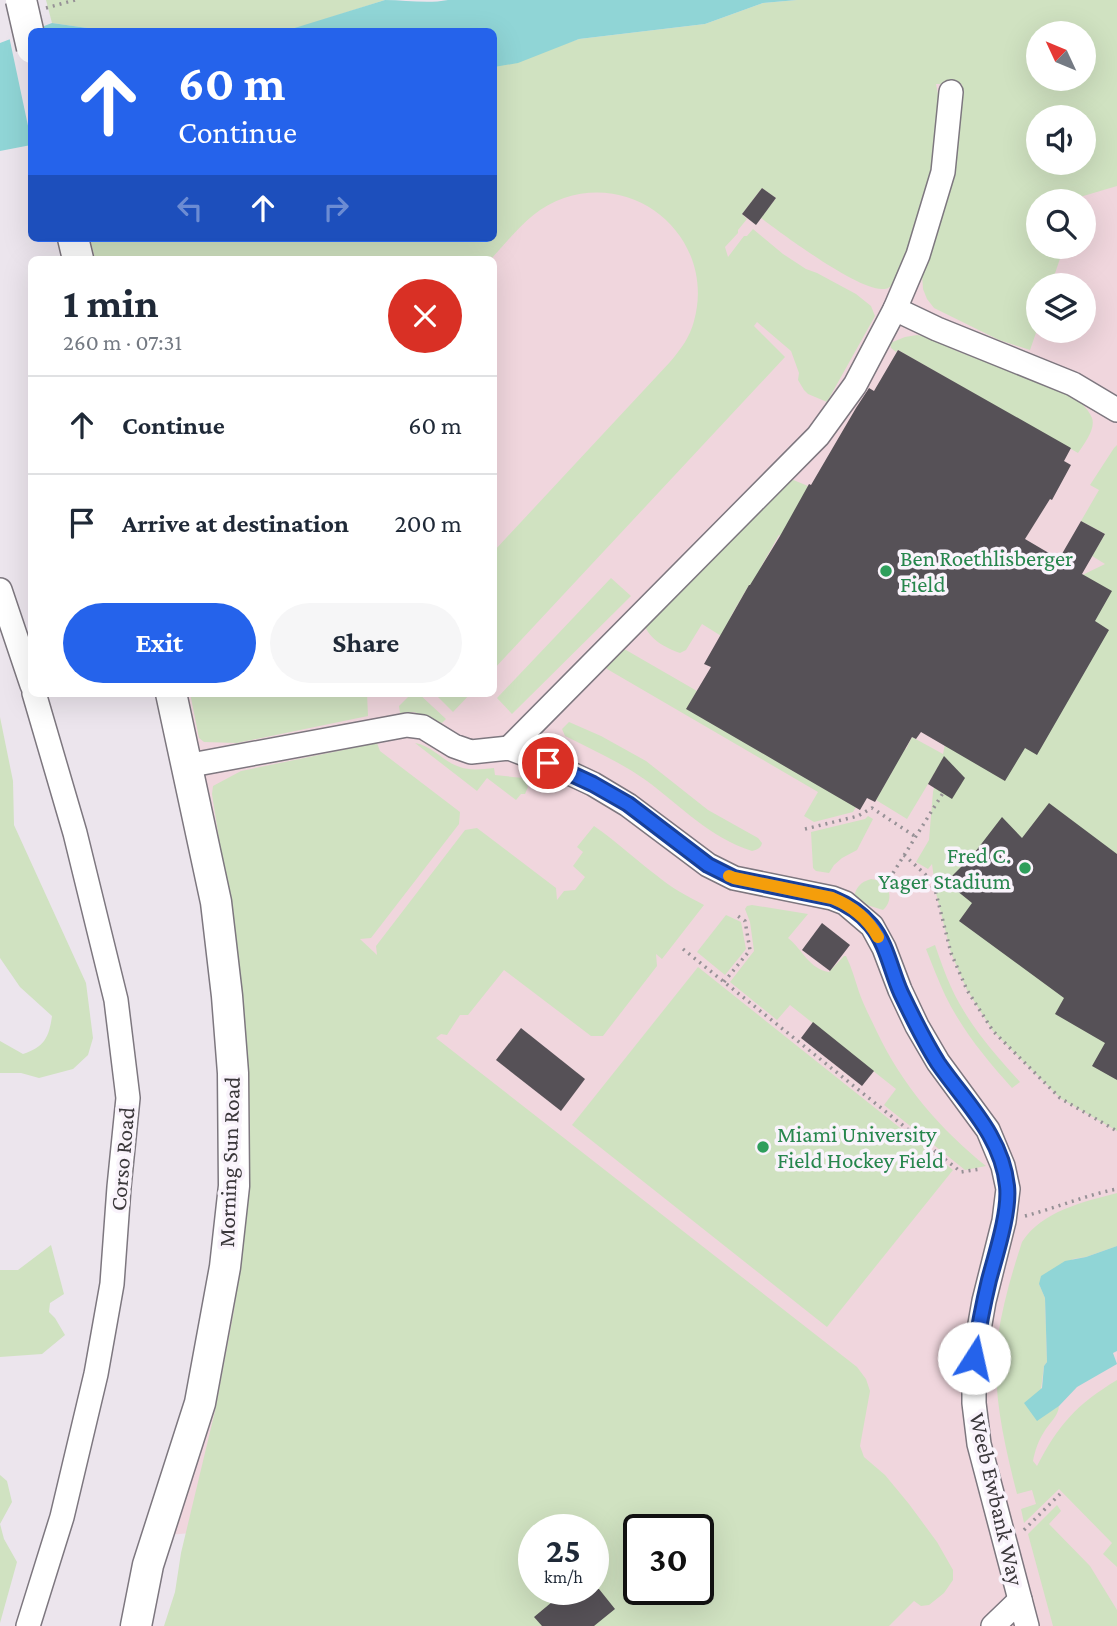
<!DOCTYPE html>
<html lang="en">
<head>
<meta charset="utf-8">
<style>
	body { margin:0; font-family:"Crimson Pro",serif; background:#f6f6f7; color:#1f2937; height:100vh; display:flex; flex-direction:column; font-size:26px; white-space:nowrap }
	* { box-sizing:border-box; margin:0 }
	p { font-size:23px; color:#747a83 }
	.icon { flex:none; width:38px; height:38px; fill:none; stroke:currentColor; stroke-width:2; stroke-linecap:round; stroke-linejoin:round }
	.map { position:relative; flex:1; overflow:hidden }
	.details { position:absolute; left:28px; top:256px; width:469px; height:441px; display:flex; flex-direction:column; background:#fff; border-radius:10px; box-shadow:0 7px 28px #0002 }
	.details>* { flex:none }
	.hud { position:absolute; left:28px; top:28px; width:469px; height:214px; border-radius:10px; box-shadow:0 7px 28px #0002; background:#2563eb; color:#fff; overflow:hidden }
	.needle { width:46px; rotate:314deg }
	.buttons { position:absolute; left:1026px; top:21px; display:grid; gap:14px }
	.buttons a { display:grid; place-items:center; width:70px; height:70px; border-radius:50%; background:#fff; box-shadow:0 7px 28px #0002; font-size:35px }
	.speed { position:absolute; left:518px; top:1514px; display:flex; gap:14px; font-size:35px; font-weight:700; text-align:center }
	.speed>* { display:grid; place-content:center; width:91px; height:91px; border-radius:50%; background:#fff; box-shadow:0 7px 28px #0002; line-height:1 }
	.speed small { font-size:18px; font-weight:400 }
	.speed .limit { border:4px solid #111; border-radius:10px; background:#fff; color:#111 }
	.pin { position:absolute; display:grid; place-items:center; width:60px; height:60px; color:#fff; margin:-30px; border:4px solid #fff; border-radius:50%; box-shadow:0 2px 7px #0007 }
	.me { position:absolute; width:77px; margin:-38px; rotate:10deg; stroke-linejoin:round; filter:drop-shadow(0 0 5px #0008) }
	.turn { display:flex; align-items:center; gap:24px; height:147px; padding:0 35px; font-size:32px }
	.turn .icon { width:91px; height:91px; stroke-width:2.5 }
	.turn b { display:block; font-size:49px; line-height:60px }
	.lanes { display:flex; align-items:center; height:66px; padding:0 35px; background:#0003; justify-content:center; gap:35px; direction:ltr }
	.lanes .off { opacity:.35 }
	.round { display:grid; place-items:center; flex:none; width:74px; height:74px; border-radius:37px; background:#f6f6f7 }
	.headline { display:flex; align-items:center; justify-content:space-between; height:119px; padding:0 35px }
	h1 { font-size:42px; font-weight:700; line-height:52px }
	.action { display:flex; gap:14px; margin-top:auto; padding:14px 35px }
	.action a { flex:1; height:80px; border-radius:42px; background:#2563eb; color:#fff; font-size:28px; font-weight:700; line-height:80px; text-align:center }
	.action a+a { background:#f6f6f7; color:#1f2937 }
	ul { padding:0; list-style:none }
	li { display:flex; align-items:center; gap:21px; height:98px; padding:0 35px; border-top:2px solid #e0e1e3 }
	li div { flex:1 }
	li b { display:block; font-size:26px }
	li em { font-style:normal }
	.map>svg:first-child { display:block }
</style>
</head>
<body>
<div class="map">
<svg width="1117" height="1626" viewBox="0 0 1117 1626">
	<rect width="100%" height="100%" fill="#ece5ed"/>
	<path fill="#f0d6dd" fill-rule="evenodd" d="M1117,46v1580h-316l27,-150 -671,60 43,-133 33,-330 -62,-380h323v-434h-416l-5,-21h421v-110l544,-71v22h45zM1038,117h45v46h-45zM1038,201h45v46h-45zM1038,285h45v46h-45z"/>
	<g fill="#d0e2c1" fill-rule="evenodd">
		<path d="M46,0h339l-100,32 -176,-1 -57,-8z"/>
		<path d="M797,0h320v186l-37,11 -1,4h-41v46h26l-13,38h-13v42l-8,23 -31,-10 -65,-32 -7,-9 -4,-10 -1,-14 21,-76 19,-115h-26l5,25 -3,28 -12,70 -17,48 -17,30c-4,3 -4,4 -9,4 -24,2 -101,-55 -122,-71l15,-20 -14,-10 -20,26 5,5 -9,11v3l-13,14 3,10 16,-21h3l6,-7 30,25 23,15 11,4 39,21 15,12 4,10 -48,86 -19,-8 -4,-4 -6,-10 1,-7 -8,-22 -34,-29 -3,4 31,31 -291,312v-118l176,-189c11,-13 20,-25 24,-41 22,-79 -53,-149 -130,-123 -31,10 -52,38 -73,61h-396l-5,-21h404v-171l85,-28 126,-15 58,-21zM1038,33h45v46h-45zM1038,117h45v46h-45z"/>
		<path d="M917,335c16,2 26,10 40,16 33,14 122,32 135,67 4,11 -8,26 -14,35l-180,-103 -2,2 -5,-4 -1,-5 15,-6z"/>
		<path d="M1117,445v686l-57,-33 -67,-67 -26,-41 -16,-37 -15,-60 -4,-29 -4,5 -12,-7 13,-22 4,-48 7,-28 -33,55 -31,-19 17,-30 5,-25 8,4 6,-12 31,17 3,-15 120,-156 39,-19 -13,-8 13,-22 -24,-13 18,-31 -9,-5 24,-37z"/>
		<path d="M791,479l17,7 -22,53 -7,-4 -17,30 -6,23 -7,-3 -18,31 -5,23 -24,-15 -16,26 -6,3c-14,-5 -32,-14 -36,-30l142,-142z"/>
		<path d="M611,578l20,18 -119,118 -15,-16z"/>
		<path d="M620,649l6,1 71,41 -10,17 169,99 -3,5 -39,10 -10,-6 14,-24 -211,-123 -5,-5z"/>
		<path d="M190,693h177l1,23 -131,27 -33,-1 -5,-4z"/>
		<path d="M412,693h6l28,26 -4,4 -28,-11 -14,1 -1,-7z"/>
		<path d="M434,693h37l-18,19z"/>
		<path d="M0,717l13,64 1,44 72,158 7,55 -5,17 -15,14 -34,9 -18,-5h-21v-32l23,13c21,-7 26,-16 29,-38l-32,-29 -20,-29z"/>
		<path d="M569,722l32,14 45,25 62,49 50,28 4,5c-1,5 -5,7 -10,8 -42,-13 -71,-45 -105,-70 -25,-18 -54,-31 -82,-45l-3,-7z"/>
		<path d="M377,743l3,8 80,61 -1,12 -88,114 -11,1 17,16 -1,-9 89,-116 12,-2 79,60 1,12 7,-9 11,-1 10,-13 -12,-11 10,-14 -6,-5 17,-21c22,15 41,33 62,49 14,12 31,21 48,30l-42,54 -6,-5 1,12 -54,70h-12l-87,-66 -36,45h-8l-13,20 -6,-1 -5,4 421,329 9,12 4,12 -10,55 4,11 21,18 24,29 28,38 16,28v10l-9,13 -15,12 -8,1 -7,-5 -25,25h-725l11,-34 6,-39 34,-142 19,-101 10,-74 4,-66v-101l-10,-108 -26,-167 1,-8 28,-15zM534,1530h59v59h-59zM639,1530h59v59h-59z"/>
		<path d="M415,743c18,3 28,19 45,24 10,4 23,2 34,1l1,7 28,3 5,9 -3,7h-4l-5,6 -29,-22 -10,13z"/>
		<path d="M868,816l5,3 -16,31 -15,8 -8,7 -5,8 -13,-2 -3,-3 -2,-36 54,-13z"/>
		<path d="M871,879c17,1 25,19 12,31l-19,-6 -10,-8c3,-10 7,-14 17,-17z"/>
		<path d="M752,905l56,9 -20,24c15,12 21,31 41,34l15,-16h2c6,12 9,24 13,36 5,14 12,27 18,40 25,53 64,98 109,134l-21,4 -81,-65 12,-16 -106,-84 -13,15 -47,-38 24,-31 -4,-29 -5,-13 2,-3z"/>
		<path d="M726,915l15,7 5,27 -21,26 -28,-23z"/>
		<path d="M935,945c5,14 10,29 16,42 17,37 42,65 69,95l-8,6c-26,-29 -50,-58 -67,-93 -7,-15 -13,-31 -19,-46z"/>
		<path d="M698,967l255,203 -126,157 -255,-202z"/>
		<path d="M1117,1193v53l-31,11 -13,2 -34,25 6,14 2,64 -3,4 -7,54 22,-14c-1,11 -10,17 -15,26 -6,9 -9,19 -11,29l4,5c22,-42 39,-61 80,-86v187l-14,-13 9,-11 -53,-54 -35,34 -3,-14 15,-5 -4,-14 -15,4c-13,-51 -26,-106 -19,-158 5,-33 14,-63 24,-94 20,-31 61,-40 95,-49z"/>
		<path d="M51,1245l13,49 -14,9 -1,9 6,6 10,17 -23,19 -42,3v-87h18z"/>
		<path d="M0,1475l7,6 5,21 -12,22 4,15 13,23 -17,61z"/>
		<path d="M1057,1505l4,6 -12,13 41,42 27,44v16h-64l-25,-92z"/>
	</g>
	<g fill="#90d5d6">
		<path d="M385,0c21,0 42,4 63,0h349l-34,3 -58,21 -126,15 -61,24 -24,4v-35l-209,-1z"/>
		<path d="M52,23l57,8 -77,1 -1,113 -31,6v-108z"/>
		<path d="M1117,1246v105l-4,2 4,11 -40,23 -18,19 -22,15 -13,-18 18,-15 2,-22 3,-4 -2,-64 -6,-14 2,-8 24,-15 21,-4z"/>
	</g>
	<path fill="#ece5ed" d="M43,23l2,8 -13,1 -1,108 -22,-104z"/>
	<g fill="#565157">
		<path d="M762,188l14,10 -20,27 -14,-11z"/>
		<path d="M898,350l173,98 -7,13 7,4 -19,35 -2,-1 -25,40 34,20 22,-38 24,13 -23,40 30,17 -17,30 14,9 -72,125 -12,-7 -20,33 -84,-49 -5,7 -4,-2 -37,65 -8,-4 -7,12 -174,-101 25,-42 -7,-3 45,-79h1l30,-49 29,-52 2,1 45,-77 13,-20 5,3z"/>
		<path d="M944,756l21,22 -13,21 -24,-15z"/>
		<path d="M1049,803l68,51v226l-25,-14 13,-23 -50,-29 9,-16 -105,-77 13,-18 -26,-21 26,-26 30,-39 20,21z"/>
		<path d="M822,923l28,22 -20,26 -28,-21z"/>
		<path d="M813,1022l61,49 -12,15 -61,-48z"/>
		<path d="M521,1028l64,51 -24,32 -65,-51z"/>
		<path d="M542,1589h57l16,20 -21,17h-52l-8,-9 18,-15z"/>
	</g>
	<g fill="none" stroke-linecap="round" stroke-linejoin="round">
		<defs>
			<g id="minor">
				<path d="M895,309l42,20 136,55 44,26"/>
				<path d="M0,590l32,95"/>
				<path d="M509,748l309,-312 37,-51 40,-76 23,-54 25,-83 8,-80"/>
				<path d="M186,766l221,-41 16,2 31,19 17,6 38,-4 39,15 45,21 35,21 80,60 26,13 98,20 13,5 27,23 12,22 16,42 17,36 21,36 50,68 15,36 5,23 -4,32 -20,80 -10,57v45l5,41 48,182"/>
				<path d="M28,1626l34,-109 34,-143 16,-90 7,-97 9,-89 -12,-98 -41,-167 -41,-140"/>
				<path d="M993,1626l27,-26"/>
			</g>
			<g id="major">
				<path d="M73,238l5,21"/>
				<path d="M136,1626l12,-61 52,-162 25,-136 9,-81 -1,-113 -6,-77 -11,-94 -45,-209"/>
			</g>
		</defs>
		<use href="#minor" stroke="#7d777f" stroke-width="26"/>
		<use href="#major" stroke="#7d777f" stroke-width="33"/>
		<g stroke="#969196" stroke-width="3.5" stroke-dasharray="2 5" stroke-linecap="butt">
			<path d="M46,8l29,-8"/>
			<path d="M805,829l53,-13 14,-8 44,29"/>
			<path d="M904,855l21,19 11,19 15,60 16,37 26,41 67,67 57,33"/>
			<path d="M893,873l50,-80"/>
			<path d="M683,949l278,223 19,-3"/>
			<path d="M724,982l26,-32 -5,-29 -10,-7"/>
			<path d="M1025,1216c31,-8 61,-21 92,-27"/>
			<path d="M1024,1530l38,-38"/>
		</g>
		<use href="#minor" stroke="#fff" stroke-width="23"/>
		<use href="#major" stroke="#fff" stroke-width="30"/>
		<defs>
			<path id="major-bridge" d="M21,0l11,48"/>
		</defs>
		<use href="#major-bridge" stroke="#7d777f" stroke-width="33" stroke-linecap="butt"/>
		<use href="#major-bridge" stroke="#fff" stroke-width="30"/>
	</g>
	<g fill="none" stroke-linecap="round" stroke-linejoin="round">
		<defs>
			<path id="route" d="M548,763l45,21 35,20 80,61 26,13 98,20c15,6 29,15 39,27 16,19 20,46 30,68 11,23 23,48 37,70 27,39 64,73 69,123 3,25 -11,68 -18,94 -6,25 -11,52 -15,78"/>
		</defs>
		<use href="#route" stroke="#184099" stroke-width="18"/>
		<use href="#route" stroke="#2563eb" stroke-width="12"/>
		<path stroke="#f59e0b" stroke-width="12" d="M729,876l5,2 98,20c20,8 36,21 46,39"/>
	</g>
	<g fill="#2e9e5b" stroke="#f9f3fb" stroke-width="2.5">
		<circle cx="886" cy="571" r="7"/>
		<circle cx="1025" cy="868" r="7"/>
		<circle cx="763" cy="1147" r="7"/>
	</g>
	<g text-anchor="middle" dominant-baseline="central" stroke-width="7" stroke-linejoin="round" paint-order="stroke">
		<g font-size="23" fill="#27864d" stroke="#f9f3fb" text-anchor="start">
			<text x="900" y="558">Ben Roethlisberger<tspan x="900" dy="26">Field</tspan></text>
			<text x="1011" y="855" text-anchor="end">Fred C.<tspan x="1011" dy="26">Yager Stadium</tspan></text>
			<text x="777" y="1134">Miami University<tspan x="777" dy="26">Field Hockey Field</tspan></text>
		</g>
		<g font-size="23" fill="#3a373a" stroke="#f9f3fb">
			<text transform="translate(122 1159) rotate(-85)">Corso Road</text>
			<text transform="translate(229 1162) rotate(-88)">Morning Sun Road</text>
			<text transform="translate(997 1499) rotate(77)">Weeb Ewbank Way</text>
		</g>
	</g>
</svg>
<div class="buttons">
<a><svg class="needle" viewBox="-14 -14 28 28"><path d="M0-13l5 13h-10z" fill="#e53935"/><path d="M0 13l5-13h-10z" fill="#747a83"/></svg></a>
<a><svg class="icon" aria-label="sound" viewBox="0 0 24 24"><path d="M4 9h4l5-4v14l-5-4H4zM17 9q2 3 0 6"/></svg></a>
<a><svg class="icon" aria-label="search" viewBox="0 0 24 24"><circle cx="10" cy="10" r="6"/><path d="M15 15l6 6"/></svg></a>
<a><svg class="icon" aria-label="layers" viewBox="0 0 24 24"><path d="M12 4l9 5-9 5-9-5zM3 14l9 5 9-5"/></svg></a>
</div>
<div class="speed"><div>25<small>km/h</small></div><div class="limit">30</div></div>
<div class="pin" style="left:548px;top:763px;background:#d93025"><svg class="icon" aria-label="arrive" viewBox="0 0 24 24"><path d="M6 21V4h12l-3 4 3 4H6"/></svg></div>
<svg class="me" style="left:974px;top:1358px" viewBox="-20 -20 40 40"><circle r="19" fill="#fff"/><path d="M0-13L10 11 0 6-10 11z" fill="#2563eb"/></svg>
<div class="hud">
<div class="turn"><svg class="icon" aria-label="ahead" viewBox="0 0 24 24"><path d="M12 20V5M6 11l6-6 6 6"/></svg><div><b>60 m</b>Continue</div></div>
<div class="lanes"><svg class="icon off" aria-label="left" viewBox="0 0 24 24"><path d="M17 20v-9H6M10 6l-5 5 5 5"/></svg><svg class="icon" aria-label="ahead" viewBox="0 0 24 24"><path d="M12 20V5M6 11l6-6 6 6"/></svg><svg class="icon off" aria-label="right" viewBox="0 0 24 24"><path d="M7 20v-9h11M14 6l5 5-5 5"/></svg></div>
</div>
<section class="details">
<div class="headline"><div><h1>1 min</h1><p>260 m · 07:31</p></div><a class="round" style="background:#d93025;color:#fff"><svg class="icon" aria-label="close" viewBox="0 0 24 24"><path d="M6 6l12 12M18 6L6 18"/></svg></a></div>
<ul>
<li><svg class="icon" aria-label="ahead" viewBox="0 0 24 24"><path d="M12 20V5M6 11l6-6 6 6"/></svg><div><b>Continue</b></div><em>60 m</em></li>
<li><svg class="icon" aria-label="arrive" viewBox="0 0 24 24"><path d="M6 21V4h12l-3 4 3 4H6"/></svg><div><b>Arrive at destination</b></div><em>200 m</em></li>
</ul>
<div class="action"><a>Exit</a><a>Share</a></div>
</section>
</div>
</body>
</html>
